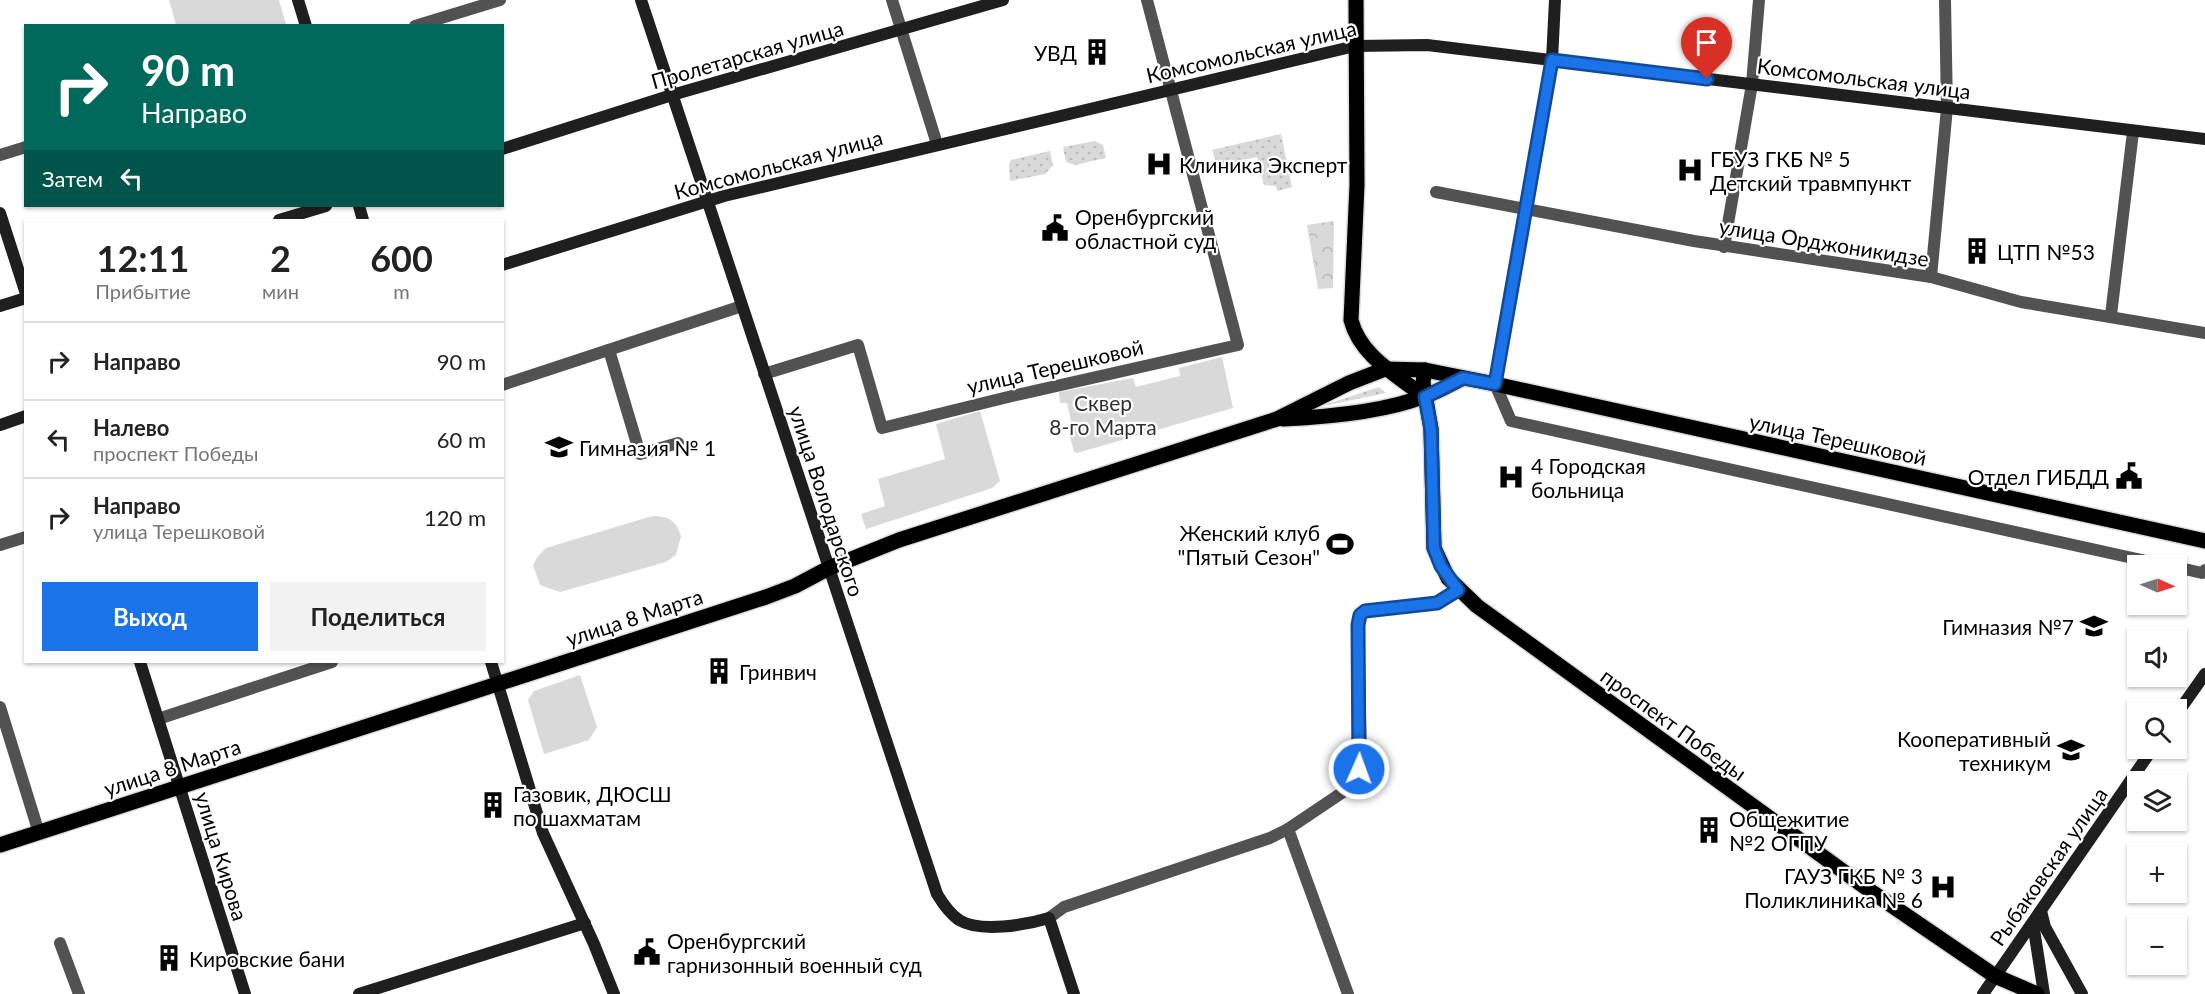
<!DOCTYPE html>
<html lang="ru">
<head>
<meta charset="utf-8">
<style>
	body { margin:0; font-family:Lato,sans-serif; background:#f2f2f2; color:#222; height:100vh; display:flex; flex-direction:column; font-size:22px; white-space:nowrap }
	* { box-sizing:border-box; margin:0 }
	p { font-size:20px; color:#767676 }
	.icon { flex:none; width:33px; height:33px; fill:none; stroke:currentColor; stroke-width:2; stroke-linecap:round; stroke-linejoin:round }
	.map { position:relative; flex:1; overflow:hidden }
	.panel { position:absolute; left:24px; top:219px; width:480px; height:444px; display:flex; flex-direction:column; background:#fff; border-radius:0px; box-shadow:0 2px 4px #0004 }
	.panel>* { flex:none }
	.banner { position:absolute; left:24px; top:24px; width:480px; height:183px; border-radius:0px; box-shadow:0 2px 4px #0004; background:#00695c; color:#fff; overflow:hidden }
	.needle { width:39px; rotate:93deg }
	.controls { position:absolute; left:2127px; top:555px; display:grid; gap:12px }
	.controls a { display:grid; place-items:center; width:60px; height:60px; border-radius:0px; background:#fff; box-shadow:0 2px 4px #0004; font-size:30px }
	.pin { position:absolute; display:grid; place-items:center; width:51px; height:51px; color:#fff; margin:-62px -26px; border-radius:50% 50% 50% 0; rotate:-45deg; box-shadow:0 0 6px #0007 }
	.pin .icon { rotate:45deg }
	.me { position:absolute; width:66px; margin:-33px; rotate:2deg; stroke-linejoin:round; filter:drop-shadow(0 0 4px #0008) }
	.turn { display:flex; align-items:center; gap:21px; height:126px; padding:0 18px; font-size:27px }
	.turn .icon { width:78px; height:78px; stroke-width:2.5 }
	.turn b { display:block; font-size:42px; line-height:51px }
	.then { display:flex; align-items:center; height:57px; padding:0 18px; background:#0003; gap:12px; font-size:22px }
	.eta { display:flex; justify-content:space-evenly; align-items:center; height:102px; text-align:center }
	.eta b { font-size:36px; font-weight:700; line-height:42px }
	.action { display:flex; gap:12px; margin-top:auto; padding:12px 18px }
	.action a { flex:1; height:69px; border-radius:0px; background:#1a73e8; color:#fff; font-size:24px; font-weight:700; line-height:69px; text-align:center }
	.action a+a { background:#f2f2f2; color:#222 }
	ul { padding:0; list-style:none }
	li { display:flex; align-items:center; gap:18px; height:78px; padding:0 18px; border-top:2px solid #e0e0e0 }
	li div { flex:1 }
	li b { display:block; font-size:22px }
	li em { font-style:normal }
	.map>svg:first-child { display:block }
</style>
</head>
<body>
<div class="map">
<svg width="2205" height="994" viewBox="0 0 2205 994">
	<defs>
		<pattern id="grass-dots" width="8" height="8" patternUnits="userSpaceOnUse" patternTransform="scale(1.5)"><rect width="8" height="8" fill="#d9d9d9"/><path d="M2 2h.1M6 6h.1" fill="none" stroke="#b8b8b8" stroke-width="1.8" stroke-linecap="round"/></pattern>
		<pattern id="forest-crowns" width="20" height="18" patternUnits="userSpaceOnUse" patternTransform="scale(1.5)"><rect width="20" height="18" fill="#d9d9d9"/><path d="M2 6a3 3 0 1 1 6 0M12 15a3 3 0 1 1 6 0" fill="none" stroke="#b8b8b8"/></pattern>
	</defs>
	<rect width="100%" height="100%" fill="#fff"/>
	<g fill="url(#grass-dots)">
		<path d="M1281,134l11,53 -15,4 -1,-5 -12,-1 -7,-28 -19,4v6l-19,3 -7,-20z"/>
		<path d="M1095,141l8,4 3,13 -31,7 -9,-3 -3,-15z"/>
		<path d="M1050,151l3,14 -8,9 -35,7 -1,-17 2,-4z"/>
		<path d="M1379,387l7,6 -68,14z"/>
	</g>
	<path fill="url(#forest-crowns)" d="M1334,221l-1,67 -15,1 -11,-64z"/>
	<g fill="#d9d9d9">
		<path d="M169,0h110l7,24 -110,1z"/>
		<path d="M1222,357l11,51 -156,45 -3,-1 -7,-27 4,-4 -4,-18h-7l-1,-11 74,-14 3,9 44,-11 -1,-8z"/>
		<path d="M980,411l20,70 -8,7 -126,41 -5,-15 24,-8 -7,-27 67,-20 -9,-35z"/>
		<path d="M652,516c16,0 24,4 29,20l-5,19 -10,7 -106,30 -20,-7 -7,-20 5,-9 8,-8z"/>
		<path d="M580,675l17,52 -8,13 -45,14 -16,-54 6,-9z"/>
	</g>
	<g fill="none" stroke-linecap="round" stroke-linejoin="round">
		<defs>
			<g id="primary">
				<path d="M1356,0l1,185 -6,135c9,36 46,55 74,77"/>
				<path d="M1425,370l-2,12 8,47 3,119 14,30 29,28 392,284 126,86 42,18"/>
				<path d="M1283,419c45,-2 101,-7 142,-23 13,-4 26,-12 38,-18"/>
				<path d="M0,845l766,-248 29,-11 34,-18 70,-28 378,-121 72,-36 36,-14 40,1 70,14 710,157"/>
			</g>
		</defs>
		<use href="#primary" stroke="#dbdbdb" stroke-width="18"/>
		<g stroke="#525252" stroke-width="12">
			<path d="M892,0l45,144"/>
			<path d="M415,26l85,-26"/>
			<path d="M1552,60l-57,324 16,37 658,145"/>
			<path d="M0,155l26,-8"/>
			<path d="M1436,192l258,49 237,36 90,25 184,31"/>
			<path d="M1724,247l28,-163 7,-84"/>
			<path d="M1931,277l16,-169 -2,-108"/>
			<path d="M2111,315l22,-183"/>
			<path d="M609,350l31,104 38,-11"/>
			<path d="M764,374l94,-29 24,83 130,-32 226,-51 -91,-345"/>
			<path d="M502,385l240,-79"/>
			<path d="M0,545l26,-8"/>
			<path d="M2176,567l26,6 3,-3"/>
			<path d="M0,707l39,126"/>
			<path d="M158,719l174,-57"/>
			<path d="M1288,829l60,165"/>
			<path d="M1049,918l15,-11 206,-69 18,-9 64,-43 9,-27 -3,-134 2,-10 5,-4 72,-8 21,-13"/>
			<path d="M60,943l19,51"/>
		</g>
		<g stroke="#1f1f1f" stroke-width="12">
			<path d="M298,0l8,26"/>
			<path d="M641,0l296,894c6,10 12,19 22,26 21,13 67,5 90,-2l25,76"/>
			<path d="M1552,60l3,-60"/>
			<path d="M502,149l170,-54 331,-95"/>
			<path d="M359,206l4,14"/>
			<path d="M0,213l26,81"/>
			<path d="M279,220l47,-14"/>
			<path d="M502,265l222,-69 631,-150 72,-1 778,94"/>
			<path d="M0,306l26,-8"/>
			<path d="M0,425l26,-9"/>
			<path d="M140,662l105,332"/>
			<path d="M491,662l52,171 51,111 20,50"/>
			<path d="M2176,715l29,-41"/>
			<path d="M2041,911l4,16 37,67"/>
			<path d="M2033,923l11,71"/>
			<path d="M359,994l226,-71"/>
			<path d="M1983,994l170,-246"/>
		</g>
		<use href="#primary" stroke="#000" stroke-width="15"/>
	</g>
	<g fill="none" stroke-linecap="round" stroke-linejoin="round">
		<defs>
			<path id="route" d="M1359,769l-1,-144 2,-10 5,-4 72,-8 21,-13 -17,-24 -7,-18 -3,-119 -6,-32 38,-19 32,6 57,-324 155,19"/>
		</defs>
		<use href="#route" stroke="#114b97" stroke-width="15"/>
		<use href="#route" stroke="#1a73e8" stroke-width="10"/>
	</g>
	<defs>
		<symbol id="building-bare" viewBox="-9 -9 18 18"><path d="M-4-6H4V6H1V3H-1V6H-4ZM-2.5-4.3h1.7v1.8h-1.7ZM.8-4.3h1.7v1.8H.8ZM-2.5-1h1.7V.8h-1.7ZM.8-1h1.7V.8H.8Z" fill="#000" stroke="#fff" stroke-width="2.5" paint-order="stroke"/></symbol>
		<symbol id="hospital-bare" viewBox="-9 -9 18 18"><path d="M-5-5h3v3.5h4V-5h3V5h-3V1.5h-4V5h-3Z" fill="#000" stroke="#fff" stroke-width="2.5" paint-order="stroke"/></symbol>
		<symbol id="civic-bare" viewBox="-9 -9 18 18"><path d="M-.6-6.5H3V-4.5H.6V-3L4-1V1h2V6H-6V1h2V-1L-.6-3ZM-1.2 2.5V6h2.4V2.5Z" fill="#000" stroke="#fff" stroke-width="2.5" paint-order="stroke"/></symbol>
		<symbol id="school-bare" viewBox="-9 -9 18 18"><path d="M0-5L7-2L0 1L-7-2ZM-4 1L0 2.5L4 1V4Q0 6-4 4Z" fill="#000" stroke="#fff" stroke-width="2.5" paint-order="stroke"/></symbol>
		<symbol id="stadium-bare" viewBox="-9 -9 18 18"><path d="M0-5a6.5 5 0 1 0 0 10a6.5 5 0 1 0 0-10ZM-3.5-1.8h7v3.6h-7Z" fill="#000" stroke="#fff" stroke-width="2.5" paint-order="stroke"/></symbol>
		<symbol id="university-bare" viewBox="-9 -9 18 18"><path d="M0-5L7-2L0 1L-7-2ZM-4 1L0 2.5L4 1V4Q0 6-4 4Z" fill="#000" stroke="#fff" stroke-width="2.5" paint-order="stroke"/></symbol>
	</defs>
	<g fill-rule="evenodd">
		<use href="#building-bare" x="1078" y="33" width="38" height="38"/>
		<use href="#hospital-bare" x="1140" y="145" width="38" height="38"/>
		<use href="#hospital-bare" x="1671" y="151" width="38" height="38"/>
		<use href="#civic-bare" x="1036" y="209" width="38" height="38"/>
		<use href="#building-bare" x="1958" y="232" width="38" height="38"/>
		<use href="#school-bare" x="540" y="428" width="38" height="38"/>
		<use href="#civic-bare" x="2110" y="457" width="38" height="38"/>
		<use href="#hospital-bare" x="1492" y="458" width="38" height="38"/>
		<use href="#stadium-bare" x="1321" y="525" width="38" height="38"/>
		<use href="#school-bare" x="2075" y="607" width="38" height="38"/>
		<use href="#building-bare" x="700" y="652" width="38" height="38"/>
		<use href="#university-bare" x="2052" y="731" width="38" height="38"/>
		<use href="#building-bare" x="474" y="786" width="38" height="38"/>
		<use href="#building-bare" x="1690" y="811" width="38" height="38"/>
		<use href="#hospital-bare" x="1924" y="868" width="38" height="38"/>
		<use href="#civic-bare" x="628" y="933" width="38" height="38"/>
		<use href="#building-bare" x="150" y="939" width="38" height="38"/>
	</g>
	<g text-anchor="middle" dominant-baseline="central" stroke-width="4.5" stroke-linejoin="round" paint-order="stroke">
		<g font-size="21" fill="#000" stroke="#fff">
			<text transform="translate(1251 51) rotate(-13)">Комсомольская улица</text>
			<text transform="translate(747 54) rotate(-16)">Пролетарская улица</text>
			<text transform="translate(1864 78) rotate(7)">Комсомольская улица</text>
			<text transform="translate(778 164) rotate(-15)">Комсомольская улица</text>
			<text transform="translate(1824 242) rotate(9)">улица Орджоникидзе</text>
			<text transform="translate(1055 366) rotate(-13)">улица Терешковой</text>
			<text transform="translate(1838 439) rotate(12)">улица Терешковой</text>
			<text transform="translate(827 501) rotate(72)">улица Володарского</text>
			<text transform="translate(634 617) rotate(-18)">улица 8 Марта</text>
			<text transform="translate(1674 724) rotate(36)">проспект Победы</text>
			<text transform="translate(172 767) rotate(-18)">улица 8 Марта</text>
			<text transform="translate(222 856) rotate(73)">улица Кирова</text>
			<text transform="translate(2048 866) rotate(-55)">Рыбаковская улица</text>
		</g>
		<g font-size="21" fill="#000" stroke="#fff" text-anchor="start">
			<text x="1077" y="52" text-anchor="end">УВД</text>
			<text x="1710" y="158">ГБУЗ ГКБ № 5<tspan x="1710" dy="24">Детский травмпункт</tspan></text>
			<text x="1179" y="164">Клиника Эксперт</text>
			<text x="1075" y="216">Оренбургский<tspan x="1075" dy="24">областной суд</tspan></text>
			<text x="1997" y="251">ЦТП №53</text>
			<text x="579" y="447">Гимназия № 1</text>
			<text x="1531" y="465">4 Городская<tspan x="1531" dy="24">больница</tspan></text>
			<text x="2109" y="476" text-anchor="end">Отдел ГИБДД</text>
			<text x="1320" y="532" text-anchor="end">Женский клуб<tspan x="1320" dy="24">"Пятый Сезон"</tspan></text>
			<text x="2074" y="626" text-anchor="end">Гимназия №7</text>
			<text x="739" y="671">Гринвич</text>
			<text x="2051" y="738" text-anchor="end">Кооперативный<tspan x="2051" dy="24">техникум</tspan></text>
			<text x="513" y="793">Газовик, ДЮСШ<tspan x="513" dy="24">по шахматам</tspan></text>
			<text x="1729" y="818">Общежитие<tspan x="1729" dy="24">№2 ОГПУ</tspan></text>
			<text x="1923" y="875" text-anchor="end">ГАУЗ ГКБ № 3<tspan x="1923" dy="24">Поликлиника № 6</tspan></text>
			<text x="667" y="940">Оренбургский<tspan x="667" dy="24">гарнизонный военный суд</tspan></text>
			<text x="189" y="958">Кировские бани</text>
		</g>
		<g font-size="21" fill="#303030" stroke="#fff">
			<text x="1103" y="402">Сквер<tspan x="1103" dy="24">8-го Марта</tspan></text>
		</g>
	</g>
</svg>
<div class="controls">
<a><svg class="needle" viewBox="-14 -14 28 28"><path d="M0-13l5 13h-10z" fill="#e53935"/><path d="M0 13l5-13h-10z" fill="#767676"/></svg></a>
<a><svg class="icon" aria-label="sound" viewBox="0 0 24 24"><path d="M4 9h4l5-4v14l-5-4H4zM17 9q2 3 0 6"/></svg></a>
<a><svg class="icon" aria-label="search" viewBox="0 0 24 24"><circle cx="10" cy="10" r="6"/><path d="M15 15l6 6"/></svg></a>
<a><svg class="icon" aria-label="layers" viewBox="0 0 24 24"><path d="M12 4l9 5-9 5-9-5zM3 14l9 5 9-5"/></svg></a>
<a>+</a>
<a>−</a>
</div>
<div class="pin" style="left:1707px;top:79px;background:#d93025"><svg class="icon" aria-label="arrive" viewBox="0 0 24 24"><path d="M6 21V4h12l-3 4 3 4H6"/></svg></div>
<svg class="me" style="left:1359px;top:769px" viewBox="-20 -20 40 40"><circle r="17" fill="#1a73e8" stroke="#fff" stroke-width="3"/><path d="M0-11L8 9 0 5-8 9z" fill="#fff"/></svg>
<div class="banner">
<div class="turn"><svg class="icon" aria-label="right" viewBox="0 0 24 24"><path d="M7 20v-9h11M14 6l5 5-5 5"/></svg><div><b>90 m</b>Направо</div></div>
<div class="then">Затем<svg class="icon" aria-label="left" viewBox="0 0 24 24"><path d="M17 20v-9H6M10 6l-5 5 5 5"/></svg></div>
</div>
<section class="panel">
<div class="eta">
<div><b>12:11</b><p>Прибытие</p></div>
<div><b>2</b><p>мин</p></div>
<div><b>600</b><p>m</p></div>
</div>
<ul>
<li><svg class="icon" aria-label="right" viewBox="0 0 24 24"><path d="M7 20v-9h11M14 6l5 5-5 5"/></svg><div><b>Направо</b></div><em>90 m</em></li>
<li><svg class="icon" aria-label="left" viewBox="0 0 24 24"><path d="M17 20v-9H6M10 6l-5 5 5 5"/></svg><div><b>Налево</b><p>проспект Победы</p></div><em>60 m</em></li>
<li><svg class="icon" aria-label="right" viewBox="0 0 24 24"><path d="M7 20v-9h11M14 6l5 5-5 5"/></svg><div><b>Направо</b><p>улица Терешковой</p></div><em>120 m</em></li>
</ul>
<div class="action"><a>Выход</a><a>Поделиться</a></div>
</section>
</div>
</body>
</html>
